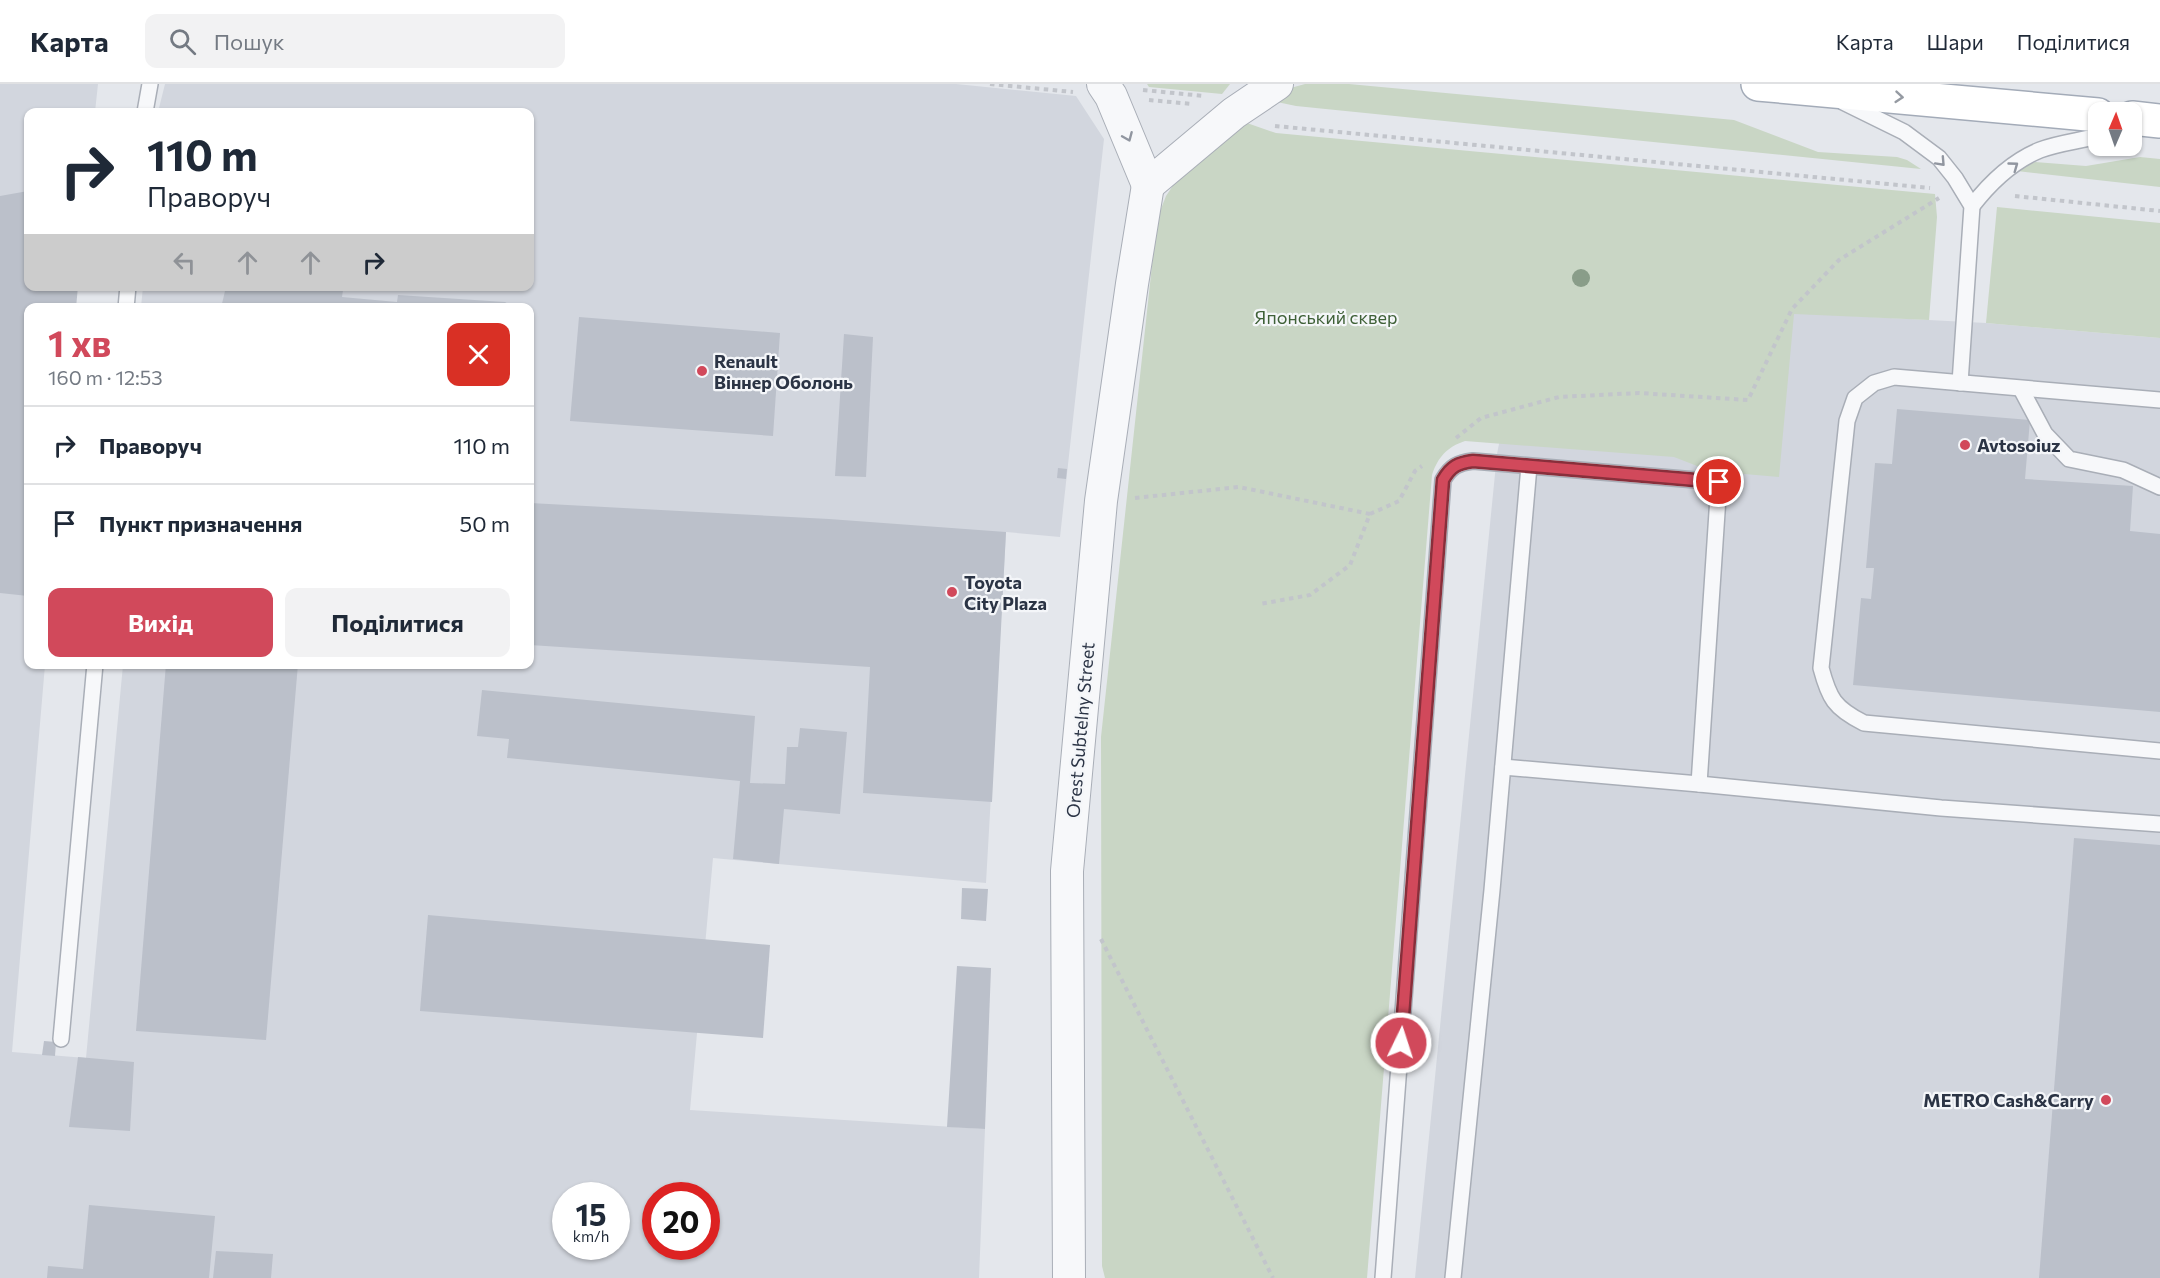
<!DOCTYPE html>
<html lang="uk">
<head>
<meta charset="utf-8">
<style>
	body { margin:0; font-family:Commissioner,sans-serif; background:#f2f2f3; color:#1f2937; height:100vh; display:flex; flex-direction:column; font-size:22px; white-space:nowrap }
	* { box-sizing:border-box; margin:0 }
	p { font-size:20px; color:#747a83 }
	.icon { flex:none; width:33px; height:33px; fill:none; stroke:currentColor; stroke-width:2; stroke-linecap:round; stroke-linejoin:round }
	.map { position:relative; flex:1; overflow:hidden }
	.drawer { position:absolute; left:24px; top:219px; width:510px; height:366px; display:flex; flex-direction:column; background:#fff; border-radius:12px; box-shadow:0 2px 4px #0004 }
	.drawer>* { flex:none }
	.hud { position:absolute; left:24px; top:24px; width:510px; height:183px; border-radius:12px; box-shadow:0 2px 4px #0004; background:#fff; color:#1f2937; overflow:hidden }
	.needle { width:39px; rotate:2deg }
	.tools { position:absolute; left:2088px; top:18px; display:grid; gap:12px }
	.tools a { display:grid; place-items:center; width:54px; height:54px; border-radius:12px; background:#fff; box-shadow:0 2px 4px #0004; font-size:30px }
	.speed { position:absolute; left:552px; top:1098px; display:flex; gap:12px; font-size:30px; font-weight:700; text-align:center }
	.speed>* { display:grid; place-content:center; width:78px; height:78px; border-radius:50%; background:#fff; box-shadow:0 2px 4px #0004; line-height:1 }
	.speed small { font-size:15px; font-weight:400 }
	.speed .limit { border:9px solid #d22; background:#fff; color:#111 }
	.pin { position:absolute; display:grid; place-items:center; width:51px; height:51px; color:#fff; margin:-26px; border:3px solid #fff; border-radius:50%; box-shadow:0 2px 6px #0007 }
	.me { position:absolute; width:66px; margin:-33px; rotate:4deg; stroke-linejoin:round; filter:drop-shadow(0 0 4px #0008) }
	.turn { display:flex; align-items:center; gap:21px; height:126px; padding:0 24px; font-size:27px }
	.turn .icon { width:78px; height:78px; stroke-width:2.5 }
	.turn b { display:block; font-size:42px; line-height:51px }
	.lanes { display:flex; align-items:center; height:57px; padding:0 24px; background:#0003; justify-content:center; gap:30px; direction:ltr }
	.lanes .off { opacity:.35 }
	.round { display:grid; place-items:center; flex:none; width:63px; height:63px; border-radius:12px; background:#f2f2f3 }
	.headline { display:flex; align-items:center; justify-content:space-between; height:102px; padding:0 24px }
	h1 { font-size:36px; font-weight:700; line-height:45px; color:#d1495b }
	.primary-button { display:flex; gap:12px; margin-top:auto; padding:12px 24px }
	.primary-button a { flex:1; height:69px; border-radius:12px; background:#d1495b; color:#fff; font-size:24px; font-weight:700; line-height:69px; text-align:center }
	.primary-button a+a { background:#f2f2f3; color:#1f2937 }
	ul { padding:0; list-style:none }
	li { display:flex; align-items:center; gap:18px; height:78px; padding:0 24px; border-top:2px solid #e0e1e3 }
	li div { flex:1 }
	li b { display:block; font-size:22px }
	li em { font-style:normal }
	header { display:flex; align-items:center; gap:36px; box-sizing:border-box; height:84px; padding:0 30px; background:#fff; border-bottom:2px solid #e0e1e3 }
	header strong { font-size:28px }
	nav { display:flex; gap:33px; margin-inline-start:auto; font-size:21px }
	.search { width:420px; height:54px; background:#f2f2f3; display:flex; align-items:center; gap:15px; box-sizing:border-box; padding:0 21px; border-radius:12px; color:#747a83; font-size:22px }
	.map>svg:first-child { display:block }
</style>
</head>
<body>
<header>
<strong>Карта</strong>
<div class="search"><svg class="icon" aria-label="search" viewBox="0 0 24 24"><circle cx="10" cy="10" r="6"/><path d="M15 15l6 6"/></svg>Пошук</div>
<nav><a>Карта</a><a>Шари</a><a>Поділитися</a></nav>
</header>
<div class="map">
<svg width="2160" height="1194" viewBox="0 0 2160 1194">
	<rect width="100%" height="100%" fill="#e4e7ec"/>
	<g fill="#d2d6de" fill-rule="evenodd">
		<path d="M0,0h98l-3,28h-67v552l17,1 -33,387 74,6 37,-393 407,-1v-356l-389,-1 2,-20 387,-1v-174h-372l7,-28h791l120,12 28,43 -44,398 -54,-5 -20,351 -273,-25 -23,252 295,19 -6,149h-979zM566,1112h50v50h-50zM656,1112h50v50h-50z"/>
		<path d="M1794,229l192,10 174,15v940h-745l82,-824 4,-20z"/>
	</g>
	<g fill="#c9d6c5">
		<path d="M1147,0h83l-8,10 -73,-7z"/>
		<path d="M1305,0h44l385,36 84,32 79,5 10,3 14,9 -625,-63 -28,-6 19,-11z"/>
		<path d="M1244,38l32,11 659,61 2,23 -8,103 -135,-6 -15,163 -69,-6 -36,-14 -209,-16c-18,6 -27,16 -33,34l-65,803h-262l-3,-12 -1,-529 56,-518 9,-23 14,-21z"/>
		<path d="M2140,73l20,2v28l-143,-16 18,-9 51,4z"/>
		<path d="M1997,123l163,16v115l-174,-15z"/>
	</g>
	<g fill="#bbc0ca">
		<path d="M28,107v95h50l-2,22h-48v288l-28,-3v-397z"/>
		<path d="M229,202h77l37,4 -1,7 55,5 1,-7 107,7 9,6h-293l4,-17z"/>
		<path d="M579,233l201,16 -7,103 -203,-15z"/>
		<path d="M844,250l29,3 -7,140 -31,-1z"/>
		<path d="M1897,325l133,11 -5,59 108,7 -3,45 30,3v178l-307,-27 8,-87 10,1 3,-31h-8l9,-105 17,1z"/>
		<path d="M1058,384l9,1 -1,10 -9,-1z"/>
		<path d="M530,419l299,16 177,13 -14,270 -129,-9 7,-126 -340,-22z"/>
		<path d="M166,580h132l-32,376 -130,-9z"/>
		<path d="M482,606l273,26 -5,67 35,1 2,-37h11l2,-19 47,4 -7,82 -56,-5 -5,55 -46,-5 7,-78 -233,-23 2,-19 -32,-3z"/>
		<path d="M2074,754l86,7v433h-121z"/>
		<path d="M962,804l26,1 -2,32 -25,-2z"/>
		<path d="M428,831l342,30 -7,93 -343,-27z"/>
		<path d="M957,882l34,2 -6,161 -38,-2z"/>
		<path d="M44,957l12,1 -1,14 -13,-1z"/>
		<path d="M78,973l56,5 -4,69 -61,-4z"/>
		<path d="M89,1121l126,11 -6,62h-162l1,-12 35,3z"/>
		<path d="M216,1167l57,3 -2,24h-58z"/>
	</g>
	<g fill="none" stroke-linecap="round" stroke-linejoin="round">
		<defs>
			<g id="service">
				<path d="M1843,18l61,30 35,26 16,20 17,28 -12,177"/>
				<path d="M145,28l5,-28"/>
				<path d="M1972,122c17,-22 41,-45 68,-56 18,-7 39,-9 58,-14"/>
				<path d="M126,224l2,-22"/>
				<path d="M2021,305l24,45 24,25 54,11 37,17"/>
				<path d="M2160,316l-266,-23 -20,6 -19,15 -8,23 -26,247c8,30 13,40 43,55l296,28"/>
				<path d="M1503,683l196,17 242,24 219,16"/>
				<path d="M61,955l34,-375"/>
				<path d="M1383,1194l60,-798c8,-14 15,-17 30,-19l246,21 -20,302"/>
				<path d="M1453,1194l39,-388 37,-424"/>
			</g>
			<g id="minor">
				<path d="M1103,0l8,12 37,89 86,-72 43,-29"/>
				<path d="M1069,1194l-2,-407 34,-370 31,-217 16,-99"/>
			</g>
			<g id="primary">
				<path d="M1758,0l340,31"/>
				<path d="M2132,34l28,3"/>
			</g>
		</defs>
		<use href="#service" stroke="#a9aeb7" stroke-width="18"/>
		<use href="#minor" stroke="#a9aeb7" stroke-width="34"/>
		<use href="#primary" stroke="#a3abb8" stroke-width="36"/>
		<g stroke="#c2c5cb" stroke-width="4" stroke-dasharray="4.5 4.5" stroke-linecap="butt">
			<path d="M990,0l83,8"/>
			<path d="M1143,6l61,6"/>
			<path d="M1149,16l43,4"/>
			<path d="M1275,42l655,62"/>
			<path d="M2015,112l145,15"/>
			<path d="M1456,354l25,-20 78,-21 80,-4 109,7 44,-91 47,-49 100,-62"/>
			<path d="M1135,414l104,-11 131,27 -20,51 -40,30 -50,9"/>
			<path d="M1370,430l29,-13 16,-30 7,-5"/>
			<path d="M1101,855l172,339"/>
		</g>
		<use href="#service" stroke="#f7f8fa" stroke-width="15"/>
		<use href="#minor" stroke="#f7f8fa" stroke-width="32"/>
		<use href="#primary" stroke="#fff" stroke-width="33"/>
	</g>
	<circle fill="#899d89" cx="1581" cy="194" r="9"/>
	<defs><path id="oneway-chevron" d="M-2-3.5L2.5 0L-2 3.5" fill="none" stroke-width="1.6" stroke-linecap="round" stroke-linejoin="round" transform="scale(1.5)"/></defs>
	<use stroke="#959aa2" href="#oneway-chevron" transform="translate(1899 13) rotate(5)"/>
	<g stroke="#9196a0">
		<use href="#oneway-chevron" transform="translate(1128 53) rotate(67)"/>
		<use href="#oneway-chevron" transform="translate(1941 78) rotate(47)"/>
		<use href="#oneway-chevron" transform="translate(2014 82) rotate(-36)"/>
	</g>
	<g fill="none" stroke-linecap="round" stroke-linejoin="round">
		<defs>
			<path id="route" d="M1401,959l42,-563c8,-14 15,-17 30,-19l246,21"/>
		</defs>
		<use href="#route" stroke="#882f3b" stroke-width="15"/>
		<use href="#route" stroke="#d1495b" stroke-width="10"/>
	</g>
	<g fill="#d1495b" stroke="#f4f6f9" stroke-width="2">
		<circle cx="702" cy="287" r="6"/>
		<circle cx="1965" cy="361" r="6"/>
		<circle cx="952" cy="508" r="6"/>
		<circle cx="2106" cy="1016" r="6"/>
	</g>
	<g text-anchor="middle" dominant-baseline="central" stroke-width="4.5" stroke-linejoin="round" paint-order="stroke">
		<g font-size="18" fill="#3f6138" stroke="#f4f6f9">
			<text x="1326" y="233">Японський сквер</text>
		</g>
		<g font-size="18" font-weight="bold" fill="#2b3445" stroke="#f4f6f9" text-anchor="start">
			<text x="714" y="277">Renault<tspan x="714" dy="21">Віннер Оболонь</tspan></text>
			<text x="1977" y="361">Avtosoiuz</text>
			<text x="964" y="498">Toyota<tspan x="964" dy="21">City Plaza</tspan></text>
			<text x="2094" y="1016" text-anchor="end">METRO Cash&amp;Carry</text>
		</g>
		<g font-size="18" fill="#2b3445" stroke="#f4f6f9">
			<text transform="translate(1080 646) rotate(-85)">Orest Subtelny Street</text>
		</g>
	</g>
</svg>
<div class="tools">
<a><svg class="needle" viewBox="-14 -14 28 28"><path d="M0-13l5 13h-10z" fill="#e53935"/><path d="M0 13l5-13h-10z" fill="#747a83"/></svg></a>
</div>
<div class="speed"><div>15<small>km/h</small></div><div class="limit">20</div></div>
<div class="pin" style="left:1719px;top:398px;background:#d93025"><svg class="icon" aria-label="arrive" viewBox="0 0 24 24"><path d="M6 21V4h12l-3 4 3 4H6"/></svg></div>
<svg class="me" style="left:1401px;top:959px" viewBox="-20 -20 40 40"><circle r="17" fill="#d1495b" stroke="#fff" stroke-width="3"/><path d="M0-11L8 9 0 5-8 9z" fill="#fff"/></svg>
<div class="hud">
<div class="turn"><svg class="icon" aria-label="right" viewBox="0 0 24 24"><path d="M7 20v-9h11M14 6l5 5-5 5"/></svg><div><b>110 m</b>Праворуч</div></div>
<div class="lanes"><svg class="icon off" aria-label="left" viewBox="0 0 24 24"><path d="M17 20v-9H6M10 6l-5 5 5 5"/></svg><svg class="icon off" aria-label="ahead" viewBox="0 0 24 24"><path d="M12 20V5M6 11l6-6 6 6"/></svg><svg class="icon off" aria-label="ahead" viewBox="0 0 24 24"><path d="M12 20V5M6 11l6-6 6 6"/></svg><svg class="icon" aria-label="right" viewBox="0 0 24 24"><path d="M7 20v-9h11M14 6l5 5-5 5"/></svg></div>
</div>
<section class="drawer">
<div class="headline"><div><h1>1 хв</h1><p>160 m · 12:53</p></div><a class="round" style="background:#d93025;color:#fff"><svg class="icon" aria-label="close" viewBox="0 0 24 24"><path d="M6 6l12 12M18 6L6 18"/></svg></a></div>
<ul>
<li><svg class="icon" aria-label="right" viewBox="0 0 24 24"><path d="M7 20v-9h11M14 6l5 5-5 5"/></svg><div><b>Праворуч</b></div><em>110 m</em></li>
<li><svg class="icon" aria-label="arrive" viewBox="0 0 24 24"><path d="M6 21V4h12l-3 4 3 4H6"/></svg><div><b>Пункт призначення</b></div><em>50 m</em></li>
</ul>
<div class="primary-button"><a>Вихід</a><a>Поділитися</a></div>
</section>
</div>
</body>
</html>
